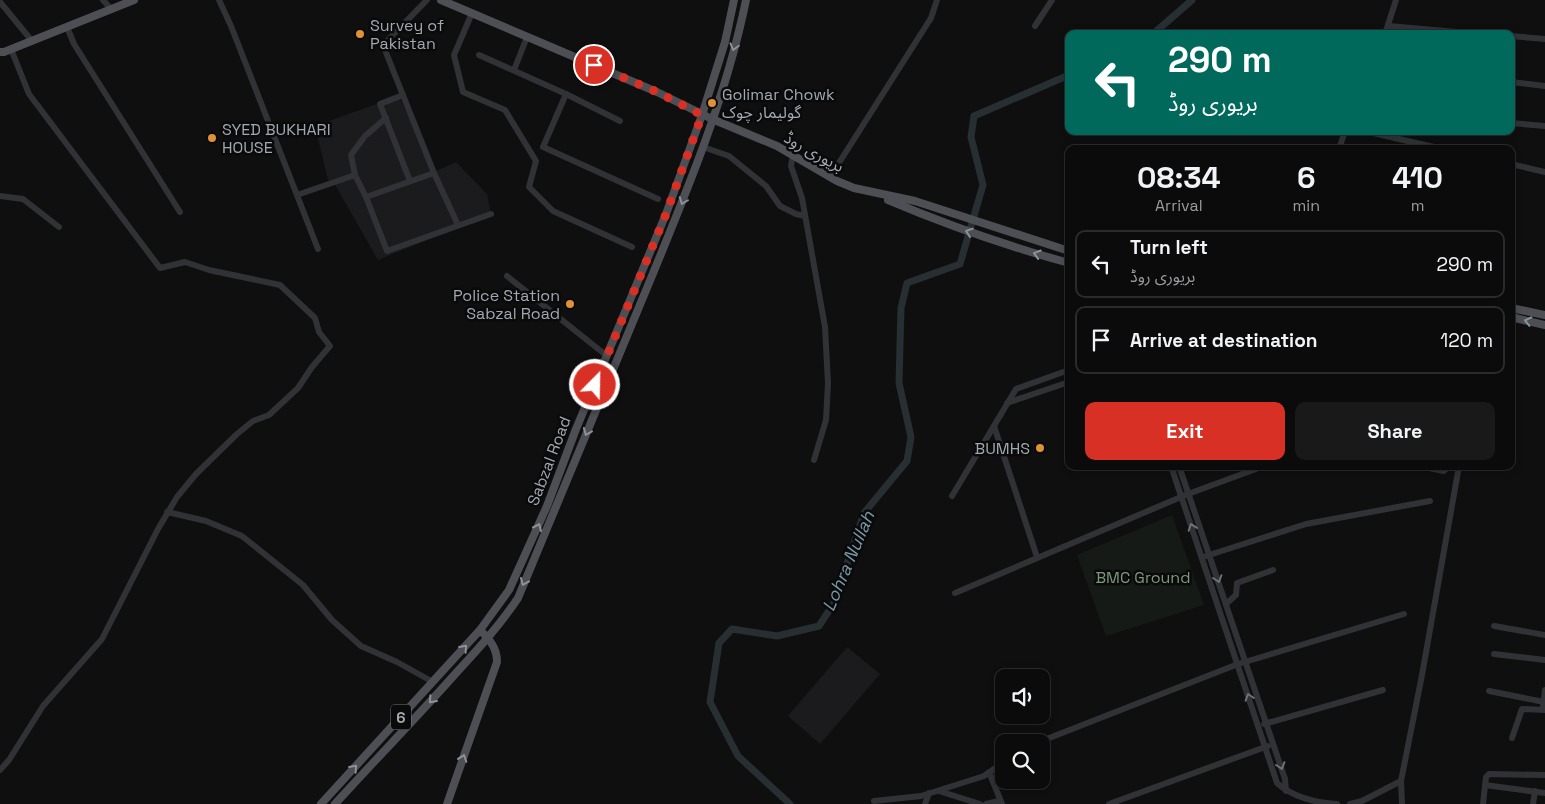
<!DOCTYPE html>
<html lang="en">
<head>
<meta charset="utf-8">
<style>
	body { margin:0; font-family:"Space Grotesk","Noto Sans Arabic",sans-serif; background:#19191a; color:#f1f3f6; height:100vh; display:flex; flex-direction:column; font-size:19px; white-space:nowrap }
	* { box-sizing:border-box; margin:0 }
	p { font-size:16px; color:#9a9b9d }
	.icon { flex:none; width:28px; height:28px; fill:none; stroke:currentColor; stroke-width:2; stroke-linecap:round; stroke-linejoin:round }
	.map { position:relative; flex:1; overflow:hidden }
	.sheet { position:absolute; left:1065px; top:145px; width:450px; height:325px; display:flex; flex-direction:column; background:#0b0b0c; border-radius:10px; box-shadow:0 2px 8px #0003,0 0 0 1px #2b2b2d }
	.sheet>* { flex:none }
	.guide { position:absolute; left:1065px; top:30px; width:450px; height:105px; border-radius:10px; box-shadow:0 2px 8px #0003,0 0 0 1px #2b2b2d; background:#00695c; color:#fff; overflow:hidden }
	.tools { position:absolute; left:995px; top:669px; display:grid; gap:10px }
	.tools a { display:grid; place-items:center; width:55px; height:55px; border-radius:10px; background:#0b0b0c; box-shadow:0 2px 8px #0003,0 0 0 1px #2b2b2d; font-size:25px }
	.pin { position:absolute; display:grid; place-items:center; width:42px; height:42px; color:#fff; margin:-21px; border:2px solid #fff; border-radius:50%; box-shadow:0 1px 5px #0007 }
	.me { position:absolute; width:55px; margin:-28px; rotate:23deg; stroke-linejoin:round; filter:drop-shadow(0 0 4px #0008) }
	.turn { display:flex; align-items:center; gap:18px; height:105px; padding:0 20px; font-size:22px }
	.turn .icon { width:65px; height:65px; stroke-width:2.5 }
	.turn b { display:block; font-size:35px; line-height:42px }
	.eta { display:flex; justify-content:space-evenly; align-items:center; height:85px; text-align:center }
	.eta b { font-size:30px; font-weight:700; line-height:35px }
	.button { display:flex; gap:10px; margin-top:auto; padding:10px 20px }
	.button a { flex:1; height:58px; border-radius:10px; background:#d93025; color:#fff; font-size:20px; font-weight:700; line-height:58px; text-align:center }
	.button a+a { background:#19191a; color:#f1f3f6 }
	ul { padding:0; list-style:none }
	li { display:flex; align-items:center; gap:15px; height:68px; margin:0 10px 8px; padding:0 10px; border:2px solid #2b2b2d; border-radius:10px }
	li div { flex:1 }
	li b { display:block; font-size:19px }
	li em { font-style:normal }
	.map>svg:first-child { display:block }
</style>
</head>
<body>
<div class="map">
<svg width="1545" height="804" viewBox="0 0 1545 804">
	<rect width="100%" height="100%" fill="#0f0f10"/>
	<g fill="#1b1b1d">
		<path d="M399,96l35,76 22,-10 31,32 4,20 -113,46 -45,-79 -5,-1 -13,-54z"/>
		<path d="M847,647l33,27 -60,70 -32,-28z"/>
	</g>
	<path fill="#161a16" d="M1172,515l32,90 -98,31 -29,-81z"/>
	<g fill="none" stroke-linecap="round" stroke-linejoin="round">
		<g stroke="#272f32" stroke-width="7">
			<path d="M1153,34l39,-34"/>
			<path d="M790,804l-52,-48 -28,-54 9,-59 13,-14 45,7 42,-10 15,-23 30,-90 43,-52 4,-24 -12,-54 2,-75 6,-25 53,-19 23,-79 -12,-48 3,-21 95,-41"/>
		</g>
		<g stroke="#303235" stroke-width="6">
			<path d="M103,0l8,9"/>
			<path d="M219,0l12,26 87,223"/>
			<path d="M427,0l-44,45 51,128 24,52"/>
			<path d="M0,2l32,39"/>
			<path d="M472,13l-18,42 9,37 42,18 31,51 -7,26 24,24 79,36"/>
			<path d="M1035,26l17,-26"/>
			<path d="M1389,26l90,8"/>
			<path d="M67,27l7,17 106,168"/>
			<path d="M1385,34l11,-34"/>
			<path d="M1511,36l34,3"/>
			<path d="M479,55l87,39 54,27"/>
			<path d="M514,70l13,-33"/>
			<path d="M1511,82l34,4"/>
			<path d="M566,94l-23,53 115,52"/>
			<path d="M403,95l-23,9 30,77"/>
			<path d="M386,118l-21,18 -14,19 4,20 11,22 21,54 104,-37"/>
			<path d="M1511,123l34,3"/>
			<path d="M1365,131l77,18"/>
			<path d="M703,147l26,9 37,30 14,20 16,8 9,2"/>
			<path d="M1339,149l6,-18"/>
			<path d="M793,155l-2,11 11,32 23,129 3,56 -2,37 -12,40"/>
			<path d="M1511,164l34,8"/>
			<path d="M830,177l101,-159 6,-18"/>
			<path d="M297,195l58,-20"/>
			<path d="M0,196l23,3 36,28"/>
			<path d="M366,197l68,-24"/>
			<path d="M507,276l100,80"/>
			<path d="M1007,403l62,-21"/>
			<path d="M994,426l43,131"/>
			<path d="M1171,466l106,317c15,14 40,20 60,21"/>
			<path d="M1179,466l106,313 1,12"/>
			<path d="M1419,466l25,5 5,-5"/>
			<path d="M952,496l64,-107 53,-19"/>
			<path d="M167,512l39,9 36,15 61,49 29,35 29,26 36,16 36,20"/>
			<path d="M1206,556l100,-32 124,-23"/>
			<path d="M955,593l233,-99 76,-28"/>
			<path d="M1226,604l10,-9 1,-12 36,-13"/>
			<path d="M1494,626l51,9"/>
			<path d="M1494,654l51,6"/>
			<path d="M1489,691l55,11"/>
			<path d="M1543,706l2,-16"/>
			<path d="M1264,724l119,-34"/>
			<path d="M1512,738l10,-29 23,1"/>
			<path d="M1039,742l199,-78 166,-50"/>
			<path d="M0,770l9,-10 34,-54 59,-67 56,-110 19,-32 19,-23 41,-40 16,-13 16,-6 29,-27 14,-21 18,-21 -11,-14 -4,-14 -35,-33 -71,-15 -24,-8 -25,6 -131,-174 -18,-45"/>
			<path d="M989,772l13,32"/>
			<path d="M1485,785l60,8"/>
			<path d="M939,791l41,13"/>
			<path d="M874,801l47,-5 63,-20 20,-14"/>
			<path d="M925,804l4,-11"/>
			<path d="M986,804l13,-3"/>
			<path d="M1109,804l159,-58"/>
			<path d="M1350,804l12,-3 39,-20"/>
			<path d="M1402,804l-1,-23 21,-106 37,-209"/>
			<path d="M1483,804l3,-27 3,-3 56,1"/>
			<path d="M1533,804l2,-13"/>
		</g>
		<g stroke="#4d4f54" stroke-width="8">
			<path d="M441,0l216,92 55,27 65,27 60,35 17,7 61,13 154,50"/>
			<path d="M0,52h4l130,-52"/>
			<path d="M888,200c59,25 119,46 181,63"/>
			<path d="M1511,308l34,7"/>
			<path d="M1511,317l34,8"/>
			<path d="M321,804l159,-174 29,-40 38,-84 29,-77 90,-215 36,-99 23,-73 9,-42"/>
			<path d="M335,804c40,-44 82,-87 122,-132 22,-24 43,-47 61,-74 44,-105 88,-210 131,-315 38,-92 77,-185 97,-283"/>
			<path d="M447,804l50,-142c0,-14 -7,-22 -17,-32"/>
		</g>
	</g>
	<defs><path id="oneway-chevron" d="M-2-3.5L2.5 0L-2 3.5" fill="none" stroke-width="1.6" stroke-linecap="round" stroke-linejoin="round" transform="scale(1.25)"/></defs>
	<g stroke="#8c9299">
		<use href="#oneway-chevron" transform="translate(734 47) rotate(106)"/>
		<use href="#oneway-chevron" transform="translate(683 201) rotate(111)"/>
		<use href="#oneway-chevron" transform="translate(969 232) rotate(-161)"/>
		<use href="#oneway-chevron" transform="translate(1037 254) rotate(-163)"/>
		<use href="#oneway-chevron" transform="translate(1528 321) rotate(-167)"/>
		<use href="#oneway-chevron" transform="translate(587 432) rotate(113)"/>
		<use href="#oneway-chevron" transform="translate(538 527) rotate(-66)"/>
		<use href="#oneway-chevron" transform="translate(524 582) rotate(113)"/>
		<use href="#oneway-chevron" transform="translate(464 648) rotate(-48)"/>
		<use href="#oneway-chevron" transform="translate(432 700) rotate(132)"/>
		<use href="#oneway-chevron" transform="translate(463 758) rotate(-71)"/>
		<use href="#oneway-chevron" transform="translate(354 768) rotate(-48)"/>
	</g>
	<g stroke="#6e7379">
		<use href="#oneway-chevron" transform="translate(1192 527) rotate(-109)"/>
		<use href="#oneway-chevron" transform="translate(1218 579) rotate(72)"/>
		<use href="#oneway-chevron" transform="translate(1249 697) rotate(-108)"/>
		<use href="#oneway-chevron" transform="translate(1281 766) rotate(72)"/>
	</g>
	<g fill="none" stroke-linecap="round" stroke-linejoin="round">
		<path stroke="#d93025" stroke-width="9" stroke-dasharray="0 16.2" d="M594,65l63,27 45,23 -36,99 -71,171"/>
	</g>
	<g fill="#df9138" stroke="#0a0a0b" stroke-width="2">
		<circle cx="360" cy="34" r="5"/>
		<circle cx="712" cy="103" r="5"/>
		<circle cx="212" cy="138" r="5"/>
		<circle cx="570" cy="304" r="5"/>
		<circle cx="1040" cy="448" r="5"/>
	</g>
	<g text-anchor="middle" dominant-baseline="central" stroke-width="5" stroke-linejoin="round" paint-order="stroke">
		<rect fill="#0a0a0b" stroke="#74797e" stroke-width="1" x="391" y="704.5" width="20" height="25" rx="4"/>
		<g font-size="15" font-weight="bold" fill="#a1a8b0">
			<text x="401" y="717">6</text>
		</g>
		<g font-size="16" fill="#a1a8b0" stroke="#0a0a0b" text-anchor="start">
			<text x="370" y="25">Survey of<tspan x="370" dy="18">Pakistan</tspan></text>
			<text x="722" y="94">Golimar Chowk<tspan x="722" dy="18">گولیمار چوک</tspan></text>
			<text x="222" y="129">SYED BUKHARI<tspan x="222" dy="18">HOUSE</tspan></text>
			<text x="560" y="295" text-anchor="end">Police Station<tspan x="560" dy="18">Sabzal Road</tspan></text>
			<text x="1030" y="448" text-anchor="end">BUMHS</text>
		</g>
		<g font-size="16" fill="#a1a8b0" stroke="#0a0a0b">
			<text transform="translate(814 152) rotate(29)">بریوری روڈ</text>
			<text transform="translate(549 461) rotate(-69)">Sabzal Road</text>
		</g>
		<g font-size="16" fill="#7c997a" stroke="#0a0a0b">
			<text x="1143" y="577">BMC Ground</text>
		</g>
		<g font-size="18" font-style="italic" fill="#7b99a9" stroke="#0a0a0b">
			<text transform="translate(848 561) rotate(-67)">Lohra Nullah</text>
		</g>
	</g>
</svg>
<div class="tools">
<a><svg class="icon" aria-label="sound" viewBox="0 0 24 24"><path d="M4 9h4l5-4v14l-5-4H4zM17 9q2 3 0 6"/></svg></a>
<a><svg class="icon" aria-label="search" viewBox="0 0 24 24"><circle cx="10" cy="10" r="6"/><path d="M15 15l6 6"/></svg></a>
</div>
<div class="pin" style="left:594px;top:65px;background:#d93025"><svg class="icon" aria-label="arrive" viewBox="0 0 24 24"><path d="M6 21V4h12l-3 4 3 4H6"/></svg></div>
<svg class="me" style="left:595px;top:385px" viewBox="-20 -20 40 40"><circle r="17" fill="#d93025" stroke="#fff" stroke-width="3"/><path d="M0-11L8 9 0 5-8 9z" fill="#fff"/></svg>
<div class="guide">
<div class="turn"><svg class="icon" aria-label="left" viewBox="0 0 24 24"><path d="M17 20v-9H6M10 6l-5 5 5 5"/></svg><div><b>290 m</b>بریوری روڈ</div></div>
</div>
<section class="sheet">
<div class="eta">
<div><b>08:34</b><p>Arrival</p></div>
<div><b>6</b><p>min</p></div>
<div><b>410</b><p>m</p></div>
</div>
<ul>
<li><svg class="icon" aria-label="left" viewBox="0 0 24 24"><path d="M17 20v-9H6M10 6l-5 5 5 5"/></svg><div><b>Turn left</b><p>بریوری روڈ</p></div><em>290 m</em></li>
<li><svg class="icon" aria-label="arrive" viewBox="0 0 24 24"><path d="M6 21V4h12l-3 4 3 4H6"/></svg><div><b>Arrive at destination</b></div><em>120 m</em></li>
</ul>
<div class="button"><a>Exit</a><a>Share</a></div>
</section>
</div>
</body>
</html>
